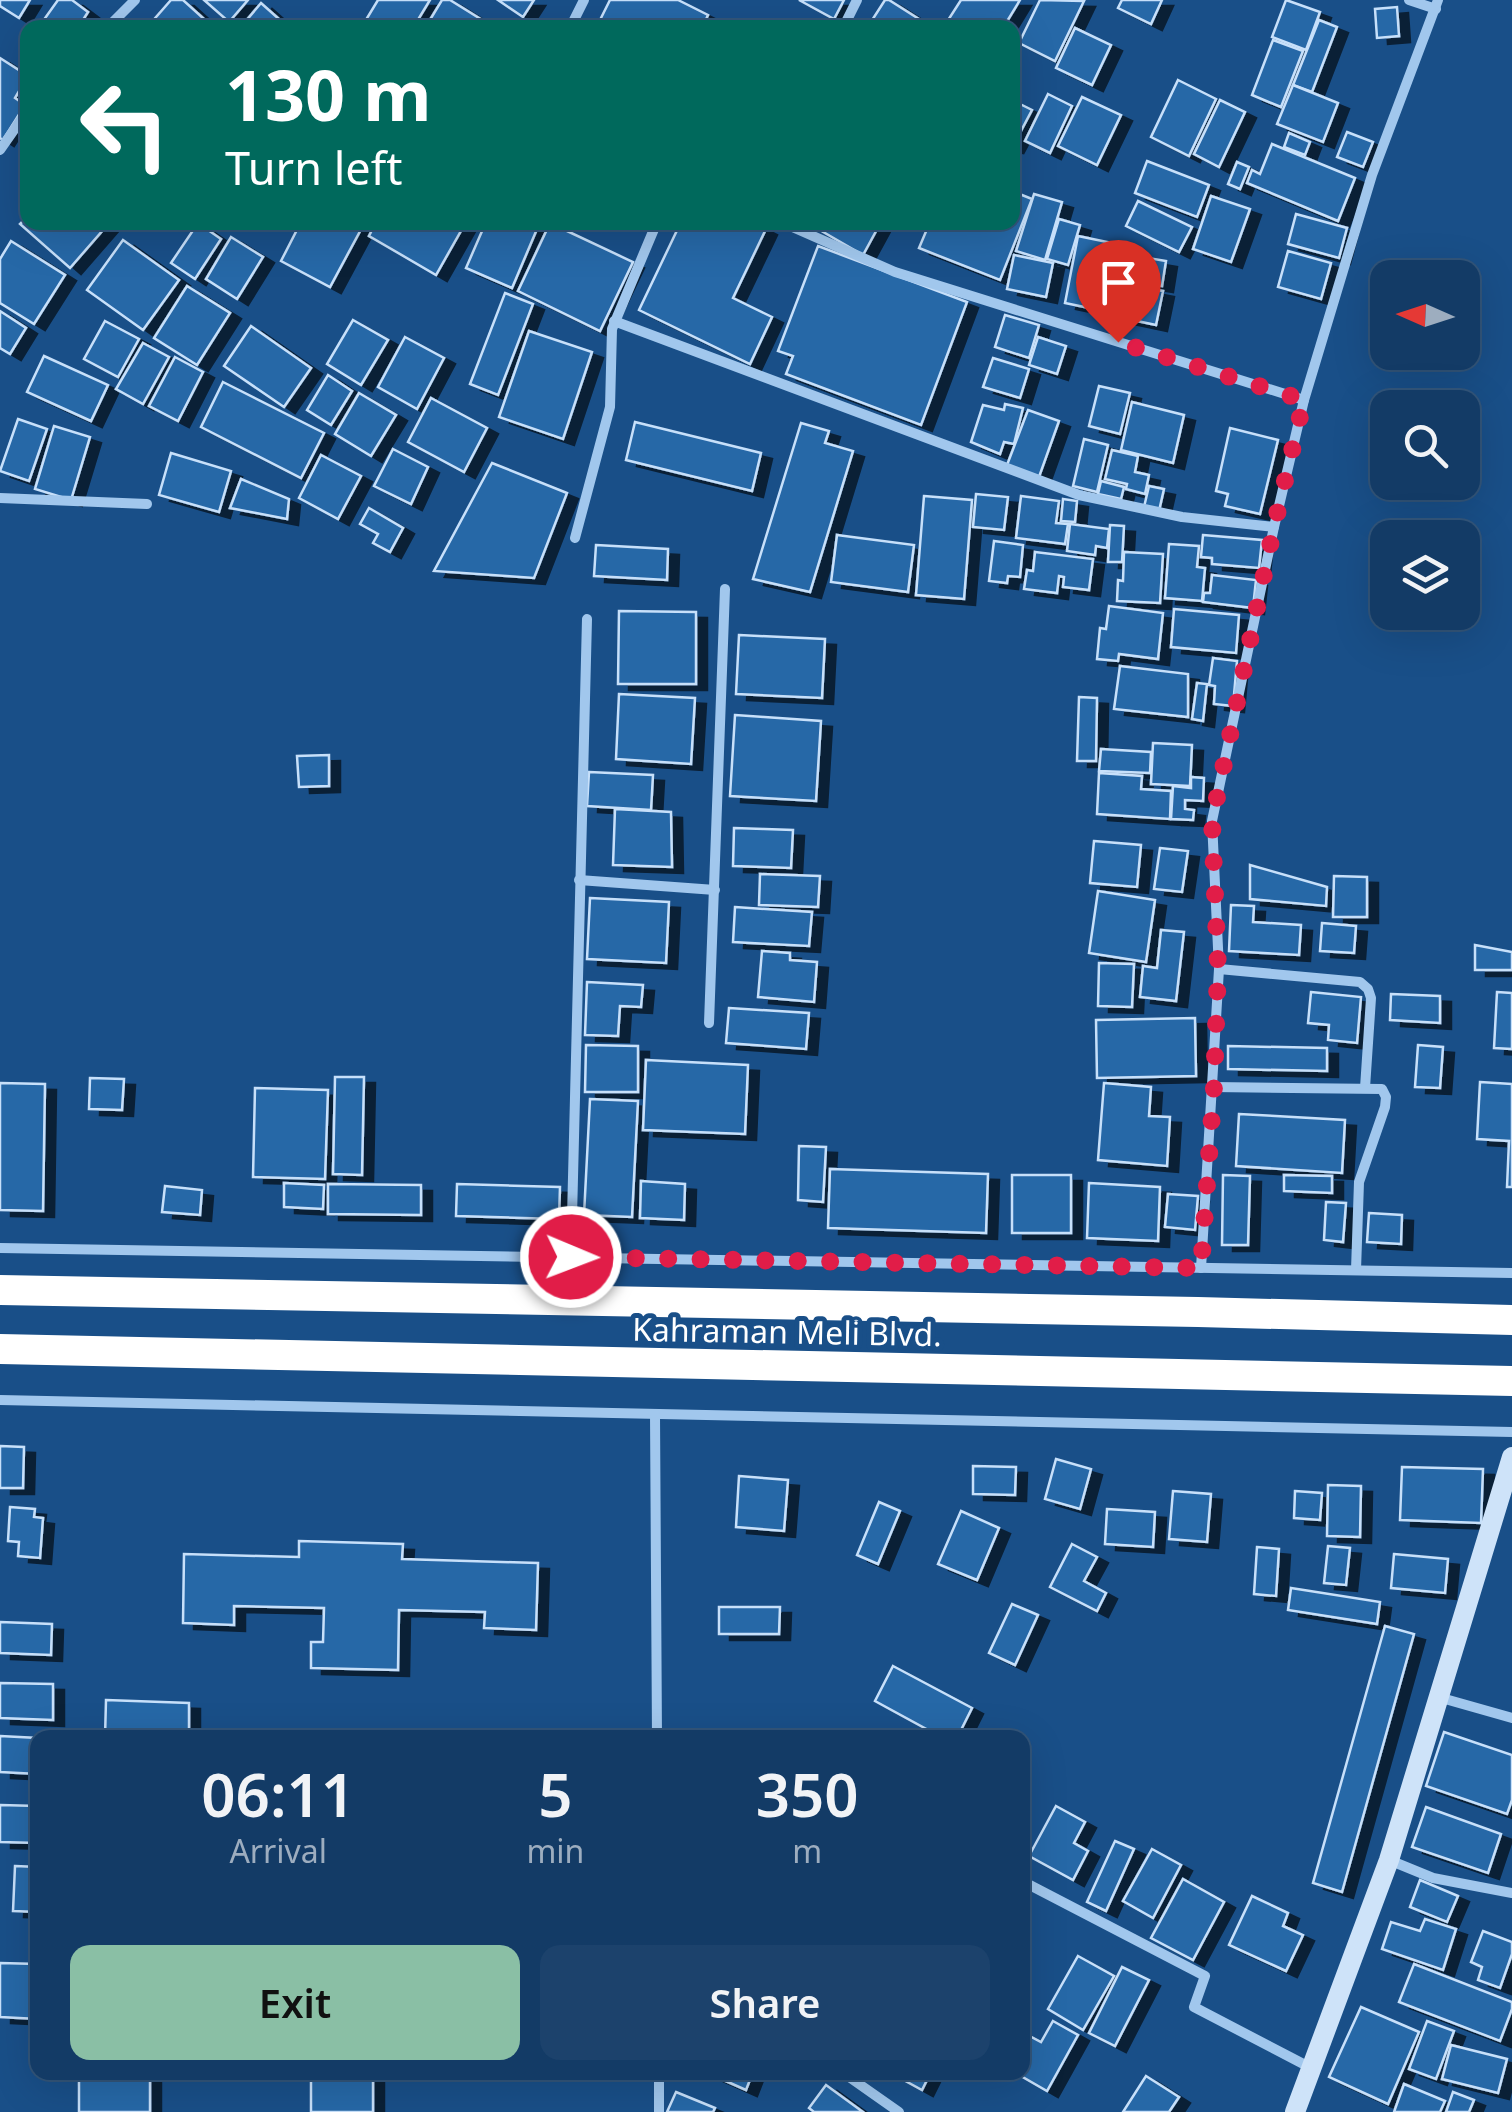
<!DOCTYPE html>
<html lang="en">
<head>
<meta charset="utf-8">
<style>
	body { margin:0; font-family:"Noto Sans",sans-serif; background:#1c426c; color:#f1f3f6; height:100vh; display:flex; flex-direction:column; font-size:38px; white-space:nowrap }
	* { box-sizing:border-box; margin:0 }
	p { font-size:32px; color:#9dadbf }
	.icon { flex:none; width:55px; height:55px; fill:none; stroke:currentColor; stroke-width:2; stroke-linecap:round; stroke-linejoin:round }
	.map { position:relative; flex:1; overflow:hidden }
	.panel { position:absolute; left:30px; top:1730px; width:1000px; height:350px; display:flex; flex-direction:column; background:#133b66; border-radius:20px; box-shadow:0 10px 40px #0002,0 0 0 2px #32557a }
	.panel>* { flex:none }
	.hud { position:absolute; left:20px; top:20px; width:1000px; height:210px; border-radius:20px; box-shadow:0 10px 40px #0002,0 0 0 2px #32557a; background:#00695c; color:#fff; overflow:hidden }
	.needle { width:65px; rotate:273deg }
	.controls { position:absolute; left:1370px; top:260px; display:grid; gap:20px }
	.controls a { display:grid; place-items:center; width:110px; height:110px; border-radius:20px; background:#133b66; box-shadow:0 10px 40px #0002,0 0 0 2px #32557a; font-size:50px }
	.pin { position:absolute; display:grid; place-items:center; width:85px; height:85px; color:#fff; margin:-102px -42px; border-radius:50% 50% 50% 0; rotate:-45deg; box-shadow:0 0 10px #0007 }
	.pin .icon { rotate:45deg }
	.me { position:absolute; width:110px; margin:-55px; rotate:91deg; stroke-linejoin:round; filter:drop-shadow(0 0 8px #0008) }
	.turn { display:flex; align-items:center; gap:35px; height:210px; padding:0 40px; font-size:45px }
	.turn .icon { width:130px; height:130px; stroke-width:2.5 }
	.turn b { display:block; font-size:70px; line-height:85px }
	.eta { display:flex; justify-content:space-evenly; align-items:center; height:170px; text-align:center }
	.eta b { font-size:60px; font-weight:600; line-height:70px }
	.button { display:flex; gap:20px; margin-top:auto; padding:20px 40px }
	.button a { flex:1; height:115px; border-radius:20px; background:#8abfa5; color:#111; font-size:40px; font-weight:600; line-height:115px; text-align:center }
	.button a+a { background:#1c426c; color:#f1f3f6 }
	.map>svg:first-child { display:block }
</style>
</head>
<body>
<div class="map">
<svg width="1512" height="2112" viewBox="0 0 1512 2112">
	<defs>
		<filter id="shadow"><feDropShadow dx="11" dy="6" stdDeviation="0" flood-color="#0009"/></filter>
	</defs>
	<rect width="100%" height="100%" fill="#194f88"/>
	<g fill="#2767a7" stroke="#c7e0fa" stroke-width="2.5" filter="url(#shadow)">
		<path d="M0,0h30l-11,18 -19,-12z"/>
		<path d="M58,0h14l16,12 -10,16h-40z"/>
		<path d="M171,0h12l31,28h-60l-4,-4z"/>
		<path d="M204,0h44l-19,22z"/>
		<path d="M378,0h52l-17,28h-52z"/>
		<path d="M442,0h8l45,28h-70z"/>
		<path d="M498,0h36l-11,17z"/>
		<path d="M610,0h68l30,15 -6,13h-106z"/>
		<path d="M799,0h45l-10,19z"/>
		<path d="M885,0h4l44,28h-66z"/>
		<path d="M961,0h59l-17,28h-60z"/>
		<path d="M1040,0l44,1 -29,60 -36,-18z"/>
		<path d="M1122,0h40l-11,24 -33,-16z"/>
		<path d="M1286,0l34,12 -14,38 -34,-13z"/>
		<path d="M261,3l28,25h-49z"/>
		<path d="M1397,7l2,29 -22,2 -2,-29z"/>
		<path d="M1319,20l18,7 -25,65 -19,-7z"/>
		<path d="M1075,28l36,17 -19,40 -36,-17z"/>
		<path d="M1273,40l30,11 -22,56 -29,-12z"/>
		<path d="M0,58l28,18 -13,22 10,7 -22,35 -3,-2z"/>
		<path d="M1178,80l38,19 -27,57 -38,-19z"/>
		<path d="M1293,85l45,18 -15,39 -46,-18z"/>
		<path d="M1048,94l24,12 -22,47 -25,-12z"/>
		<path d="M1082,97l39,18 -24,50 -39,-19z"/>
		<path d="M1012,100l20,10 -20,38z"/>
		<path d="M1220,100l25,12 -26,55 -25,-13z"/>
		<path d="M1347,132l26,10 -10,25 -26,-10z"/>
		<path d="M1289,133l21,9 -5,13 -21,-8z"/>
		<path d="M1272,144l83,34 -17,43 -91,-38 5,-13 8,4z"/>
		<path d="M1147,161l62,24 -12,32 -62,-24z"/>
		<path d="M1237,162l12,5 -9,22 -12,-5z"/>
		<path d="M1012,191l20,8 -32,81 -81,-32 11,-26h82z"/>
		<path d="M1034,194l28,8 -17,58 -29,-9z"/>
		<path d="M1211,196l39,13 -19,53 -38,-13z"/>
		<path d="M1138,201l54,26 -13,25 -53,-26z"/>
		<path d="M1296,214l51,14 -8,30 -51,-14z"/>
		<path d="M28,216v6h82l-40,46 -50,-44z"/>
		<path d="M1059,219l21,6 -12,40 -21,-6z"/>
		<path d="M301,222h64l-35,65 -49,-26z"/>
		<path d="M376,222h90l-30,53 -67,-39z"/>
		<path d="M486,222h54l-28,66 -46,-20z"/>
		<path d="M681,222h71l14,7 -33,69 39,19 -22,47 -111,-54z"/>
		<path d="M806,222h75l-18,33z"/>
		<path d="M198,223l23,16 -26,40 -24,-16z"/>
		<path d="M550,223l83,39 -33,69 -82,-40z"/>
		<path d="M1078,236l34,7 -13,67 -34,-7z"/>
		<path d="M231,237l32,20 -26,42 -31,-20z"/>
		<path d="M123,240l56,40 -36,50 -56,-40z"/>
		<path d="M11,241l54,34 -31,49 -34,-21v-44z"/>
		<path d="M818,246l149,56 -46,123 -135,-51 7,-18 -15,-5z"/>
		<path d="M1288,251l43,12 -10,36 -43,-12z"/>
		<path d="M1118,253l48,8 -4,25 -48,-8z"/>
		<path d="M1014,255l39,8 -7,34 -39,-8z"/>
		<path d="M1111,281l52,10 -7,34 -52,-11z"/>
		<path d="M187,286l43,27 -33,52 -43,-27z"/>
		<path d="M505,293l28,11 -35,91 -28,-11z"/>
		<path d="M0,311l26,17 -16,26 -10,-6z"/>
		<path d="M1005,315l34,10 -10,33 -34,-11z"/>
		<path d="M353,320l35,20 -27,45 -34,-21z"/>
		<path d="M105,321l34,18 -21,38 -34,-18z"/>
		<path d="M251,326l60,42 -27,39 -60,-41z"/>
		<path d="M529,331l63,21 -29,87 -64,-22z"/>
		<path d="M405,337l39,21 -27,51 -39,-22z"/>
		<path d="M1038,337l28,9 -9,28 -28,-9z"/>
		<path d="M143,343l26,14 -26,47 -27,-15z"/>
		<path d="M44,356l64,29 -17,36 -64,-29z"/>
		<path d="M175,357l28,15 -25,49 -29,-15z"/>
		<path d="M993,358l36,11 -9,29 -37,-11z"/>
		<path d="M328,375l24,16 -21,34 -24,-15z"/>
		<path d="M223,382l101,51 -23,45 -100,-51z"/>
		<path d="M1099,386l31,7 -10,41 -31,-8z"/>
		<path d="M359,393l37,22 -25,41 -36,-22z"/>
		<path d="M431,398l56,30 -23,44 -56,-30z"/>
		<path d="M1132,402l52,13 -11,48 -52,-13z"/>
		<path d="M1005,404l18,4 -9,36 -10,-2 -4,12 -29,-12 12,-37 21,5z"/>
		<path d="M1028,410l31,11 -20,56 -32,-12z"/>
		<path d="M18,419l29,10 -18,52 -29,-10z"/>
		<path d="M635,422l126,31 -9,38 -126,-31z"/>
		<path d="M801,423l28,8 -4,12 28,8 -43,141 -57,-13z"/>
		<path d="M54,426l36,11 -19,63 -36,-11z"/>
		<path d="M1230,428l48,12 -18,74 -35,-8 3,-12 -12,-3z"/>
		<path d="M1084,439l24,6 -11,47 -24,-6z"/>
		<path d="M393,449l35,18 -17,37 -37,-18z"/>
		<path d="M1112,450l26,6 -3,16 14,3 -4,19 -19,-5 1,-5 -22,-5z"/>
		<path d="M171,453l60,18 -12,41 -60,-17z"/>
		<path d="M321,455l40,21 -23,43 -39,-21z"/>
		<path d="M492,463l75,30 -33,85 -100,-7z"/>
		<path d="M241,479l48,20 -2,20 -57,-11z"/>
		<path d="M1101,481l23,6 -3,12 -23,-5z"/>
		<path d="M1149,486l15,3 -5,22 -15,-4z"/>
		<path d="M976,494l32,3 -4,33 -31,-3z"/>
		<path d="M924,496l48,4 -8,99 -48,-4z"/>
		<path d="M1021,496l38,5 -3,22 12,1 -3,20 -49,-6z"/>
		<path d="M1063,499l14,2 -2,21 -14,-1z"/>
		<path d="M369,508l34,20 -13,24 -17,-9 5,-9 -18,-10z"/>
		<path d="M1070,524l39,5 -2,19 -11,-2 -1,9 -28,-4z"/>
		<path d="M1110,525l14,1 -2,36h-14z"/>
		<path d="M837,535l77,10 -6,47 -77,-10z"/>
		<path d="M1203,535l59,5 -3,28 -47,-4v-6l-11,-1z"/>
		<path d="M994,541l29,4 -3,32 -12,-1 -1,7 -18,-2z"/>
		<path d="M1169,544l30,2 -2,21 8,1 -3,33 -37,-3z"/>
		<path d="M596,545l72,4 -1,31 -73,-4z"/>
		<path d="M1035,552l58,7 -4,31 -26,-3 1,-10 -5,-1 -2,17 -33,-4 3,-19 6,1z"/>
		<path d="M1124,552l39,2 -3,49 -43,-2 1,-21 5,1z"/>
		<path d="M1212,575l44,5 -3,28 -50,-6 1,-9h6z"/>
		<path d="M1109,606l54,7 -5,46 -39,-5 -1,7 -21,-2 3,-31 6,1z"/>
		<path d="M1174,609l65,6 -3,38 -65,-6z"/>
		<path d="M619,611l77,1v72h-78z"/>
		<path d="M739,635l86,4 -3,59 -86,-4z"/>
		<path d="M1213,658l24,3 -4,45 -19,-2 1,-18 -6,-1z"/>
		<path d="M1120,666l68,8v43l-74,-8z"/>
		<path d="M1197,683l10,1 -4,37 -11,-2z"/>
		<path d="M619,694l76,4 -4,66 -75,-5z"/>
		<path d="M1079,697l18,1 -1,63h-19z"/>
		<path d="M735,715l86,6 -5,80 -86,-5z"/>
		<path d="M1153,743l39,2 -2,41 -39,-2z"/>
		<path d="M1101,749l50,3 -1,21 -51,-2z"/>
		<path d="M329,755v31l-30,1 -2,-31z"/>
		<path d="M589,772l64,3 -2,35 -64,-4z"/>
		<path d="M1099,773l43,3 -1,13 30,2 -1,28 -73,-5z"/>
		<path d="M1191,777l13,1 -1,23 -18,-1v9l9,1 -1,10 -22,-1 2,-33 18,2z"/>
		<path d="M615,809l56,3 1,55 -59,-2z"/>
		<path d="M734,828l59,2 -2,38 -58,-2z"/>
		<path d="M1094,841l47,4 -4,42 -47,-4z"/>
		<path d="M1160,848l28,3 -6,41 -28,-3z"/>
		<path d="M1250,865l77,22 -1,19 -76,-7z"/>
		<path d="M760,874l60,2 -2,31 -59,-2z"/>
		<path d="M1334,876l33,1v40h-34z"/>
		<path d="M1098,891l57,9 -9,62 -57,-9z"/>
		<path d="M590,898l79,4 -3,61 -79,-4z"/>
		<path d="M1231,905l23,1 -1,16 48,3 -2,30 -70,-4z"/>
		<path d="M735,907l77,5 -3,34 -76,-4z"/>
		<path d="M1322,923l34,3 -2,27 -34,-2z"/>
		<path d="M1161,930l23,2 -8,69 -36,-4 3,-31 14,2z"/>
		<path d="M1475,945l37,7v18h-37z"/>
		<path d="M762,951l28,2v7l27,2 -3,40 -56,-5z"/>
		<path d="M1099,963l35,1 -2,43 -34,-1z"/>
		<path d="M587,982l56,3 -2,22 -21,-1 -2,30 -33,-1z"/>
		<path d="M1311,992l50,5 -4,46 -29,-3 1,-15 -21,-2z"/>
		<path d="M1497,992l15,1v56l-18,-1z"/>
		<path d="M1391,994l49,2v27l-50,-3z"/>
		<path d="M729,1008l80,5 -3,36 -80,-6z"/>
		<path d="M1195,1018l1,58 -99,2 -1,-58z"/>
		<path d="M586,1045l52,1v46h-53z"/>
		<path d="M1418,1045l25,2 -3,41 -25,-1z"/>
		<path d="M1228,1046l99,2v23l-99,-2z"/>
		<path d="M646,1060l102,5 -3,69 -102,-4z"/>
		<path d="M335,1077h29l-2,98 -29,-1z"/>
		<path d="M90,1078l34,1 -2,31 -33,-1z"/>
		<path d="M1480,1082l32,2v103h-5l2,-46 -32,-2z"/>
		<path d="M0,1083l45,1 -2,127 -43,-1z"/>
		<path d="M1104,1083l47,4 -2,29 21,1 -3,49 -69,-6z"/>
		<path d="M255,1088l73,2 -3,89 -72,-2z"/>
		<path d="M590,1099l48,2 -6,116 -48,-2z"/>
		<path d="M1239,1114l106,6 -3,53 -106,-7z"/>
		<path d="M799,1146l27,1 -3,55 -25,-2z"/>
		<path d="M830,1169l158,5 -2,59 -158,-5z"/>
		<rect x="1012" y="1175" width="59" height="58"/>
		<path d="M1223,1175l27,1 -2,69h-26z"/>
		<path d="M1284,1175l48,1v17l-48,-2z"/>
		<path d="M641,1181l44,3 -1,36 -44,-2z"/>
		<path d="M284,1183l40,2 -1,24 -39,-2z"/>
		<path d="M1089,1183l71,4 -2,54 -71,-3z"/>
		<path d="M328,1184l93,1v30l-93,-1z"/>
		<path d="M457,1184l103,3 -1,32 -103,-3z"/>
		<path d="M165,1186l37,4 -2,25 -38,-3z"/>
		<path d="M1168,1194l30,2 -3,34 -30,-3z"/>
		<path d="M1326,1202l20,1 -3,39 -19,-2z"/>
		<path d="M1369,1213l33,2 -1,29 -34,-2z"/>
		<path d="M0,1446l24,1 -1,41h-23z"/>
		<path d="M1056,1459l35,10 -11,40 -35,-10z"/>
		<path d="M973,1466l43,1 -1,28 -42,-1z"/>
		<path d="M1402,1467l81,2 -2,54 -81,-3z"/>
		<path d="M739,1476l49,4 -4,51 -48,-4z"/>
		<path d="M1328,1485l33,1 -1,51 -33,-1z"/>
		<path d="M1173,1491l38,3 -4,48 -38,-3z"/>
		<path d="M1295,1491l27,2 -2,27 -26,-2z"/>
		<path d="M879,1502l21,9 -22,53 -21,-9z"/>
		<path d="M10,1507l25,2 -1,8 9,1 -3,40 -22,-2 1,-14 -11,-1z"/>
		<path d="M1107,1509l48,3 -2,35 -48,-3z"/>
		<path d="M961,1511l38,17 -22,52 -39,-16z"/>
		<path d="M299,1541l104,3 -1,15 136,4 -2,67 -52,-2 1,-16 -86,-2 -1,60 -87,-2v-26h12l1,-34 -90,-2v19l-51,-2 1,-69 115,3z"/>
		<path d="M1072,1544l25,13 -13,24 22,12 -9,18 -47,-24z"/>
		<path d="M1328,1546l22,2 -4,37 -22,-2z"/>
		<path d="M1257,1547l22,2 -3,47 -22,-2z"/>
		<path d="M1394,1554l54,5 -3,34 -54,-5z"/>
		<path d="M1291,1588l89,14 -3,22 -89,-14z"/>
		<path d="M1012,1604l26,11 -23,50 -26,-12z"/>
		<path d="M719,1607h61l-1,27h-60z"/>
		<path d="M0,1622l52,2 -1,31 -51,-2z"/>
		<path d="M1385,1626l29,8 -72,258 -29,-9z"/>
		<path d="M893,1666l79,42 -15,30h-14l-68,-37z"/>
		<path d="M0,1683l53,1v36l-53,-2z"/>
		<path d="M106,1700l83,3v35h-84z"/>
		<path d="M1444,1732l68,23v45l-5,14 -81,-28z"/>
		<path d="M0,1736l38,2v36l-38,-2z"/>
		<path d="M0,1805l38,1v37l-38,-1z"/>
		<path d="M1056,1806l29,16 -11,21 14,8 -15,29 -44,-24z"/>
		<path d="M1426,1807l75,27 -13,39 -76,-26z"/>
		<path d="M1115,1841l19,8 -28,62 -19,-9z"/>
		<path d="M1152,1849l29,16 -28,53 -30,-17z"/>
		<path d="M15,1866l23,1v45l-25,-1z"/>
		<path d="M1183,1879l41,23 -31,58 -42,-22z"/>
		<path d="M1420,1880l38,16 -11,26 -37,-15z"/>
		<path d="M1252,1896l36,17 -5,13 20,9 -17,36 -57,-26z"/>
		<path d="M1425,1919l31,10 -13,41 -61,-21 9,-27 29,9z"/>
		<path d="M1483,1931l29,11v12l-12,34 -22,-8 4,-13 -11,-5z"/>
		<path d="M1078,1956l36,20 -31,54 -35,-21z"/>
		<path d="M0,1963l38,1v55l-38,-2z"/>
		<path d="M1414,1964l98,38v7l-12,32 -101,-39z"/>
		<path d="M1122,1967l27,13 -34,66 -26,-13z"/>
		<path d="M1361,2007l58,25 -31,72 -59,-27z"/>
		<path d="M1053,2021l25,14 -31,56 -33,-19h8v-40l19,10z"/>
		<path d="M1427,2021l27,10 -18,48 -27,-10z"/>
		<path d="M1451,2045l56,14 -9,34 -56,-14z"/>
		<path d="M69,2072h81v40h-71v-34h-11z"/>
		<rect x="311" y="2072" width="62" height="40"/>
		<path d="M713,2072h40l-7,18 -34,-15z"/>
		<path d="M889,2072h42l-9,18z"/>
		<path d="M1146,2076l33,21 -10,15h-46z"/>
		<path d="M1404,2084l41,17 -5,11h-46z"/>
		<path d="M826,2085l37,27h-49l-5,-4z"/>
		<path d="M676,2092l39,16 -2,4h-46z"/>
		<path d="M1453,2092l21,8 -5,12h-23z"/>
	</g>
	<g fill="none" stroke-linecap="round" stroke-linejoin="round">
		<g stroke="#a1c7ed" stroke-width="10">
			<path d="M1409,0l27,9"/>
			<path d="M107,28l28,-28"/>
			<path d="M570,28l14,-28"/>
			<path d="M843,28l14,-28"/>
			<path d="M0,150l28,-40"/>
			<path d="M781,222l114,50 409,128"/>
			<path d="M614,321l465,174 103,22 92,10"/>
			<path d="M0,498l147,6"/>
			<path d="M575,538l35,-131 2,-78 45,-107"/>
			<path d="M579,880l136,10"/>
			<path d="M1219,969l141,13 8,7 3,9 -6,90"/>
			<path d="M709,1023l16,-434"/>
			<path d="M1213,1087l169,2 4,8 -1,10 -26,75 -3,88"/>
			<path d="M0,1248l1512,25"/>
			<path d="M571,1257l16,-638"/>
			<path d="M1201,1268l18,-299 -7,-148 62,-294 30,-127 68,-225 66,-175"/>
			<path d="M0,1400l1512,32"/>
			<path d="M655,1414l2,324"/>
			<path d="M1438,1697l74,21"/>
			<path d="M1389,1860l44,18 79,15"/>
			<path d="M1022,1881l183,95 -11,31 119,62"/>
			<path d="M842,2072l57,40"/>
			<path d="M659,2112v-40"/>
		</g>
		<path stroke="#cee3f9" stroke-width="20" d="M1295,2112l94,-252 123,-403"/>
		<g stroke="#fff" stroke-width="30">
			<path d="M0,1290l1198,22 314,8"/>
			<path d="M0,1349l1512,32"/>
		</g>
	</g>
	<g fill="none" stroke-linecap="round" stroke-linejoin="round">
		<path stroke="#e11d48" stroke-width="18" stroke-dasharray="0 32.4" d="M571,1257l630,11 13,-181 4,-119 -6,-147 62,-294 30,-127 -186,-58"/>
	</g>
	<g text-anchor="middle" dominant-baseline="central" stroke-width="10" stroke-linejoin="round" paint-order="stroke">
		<g font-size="32" fill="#fff" stroke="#194f88">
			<text transform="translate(787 1331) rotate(1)">Kahraman Meli Blvd.</text>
		</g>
	</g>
</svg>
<div class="controls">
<a><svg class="needle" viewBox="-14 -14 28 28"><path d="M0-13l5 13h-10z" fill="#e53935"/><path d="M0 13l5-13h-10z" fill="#9dadbf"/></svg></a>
<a><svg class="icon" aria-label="search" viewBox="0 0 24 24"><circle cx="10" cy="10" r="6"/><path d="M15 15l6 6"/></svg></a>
<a><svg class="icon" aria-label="layers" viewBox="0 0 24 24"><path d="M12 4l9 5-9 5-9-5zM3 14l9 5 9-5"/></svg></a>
</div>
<div class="pin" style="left:1118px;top:342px;background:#d93025"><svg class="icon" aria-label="arrive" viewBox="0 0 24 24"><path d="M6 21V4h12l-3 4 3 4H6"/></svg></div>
<svg class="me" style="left:571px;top:1257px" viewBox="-20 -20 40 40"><circle r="17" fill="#e11d48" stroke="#fff" stroke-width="3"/><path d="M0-11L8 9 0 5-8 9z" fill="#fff"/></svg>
<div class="hud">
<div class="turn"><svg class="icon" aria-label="left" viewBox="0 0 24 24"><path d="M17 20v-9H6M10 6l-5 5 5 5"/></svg><div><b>130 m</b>Turn left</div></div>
</div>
<section class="panel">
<div class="eta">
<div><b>06:11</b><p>Arrival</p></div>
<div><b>5</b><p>min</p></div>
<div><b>350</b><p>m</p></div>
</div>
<div class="button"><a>Exit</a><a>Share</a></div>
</section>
</div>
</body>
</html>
